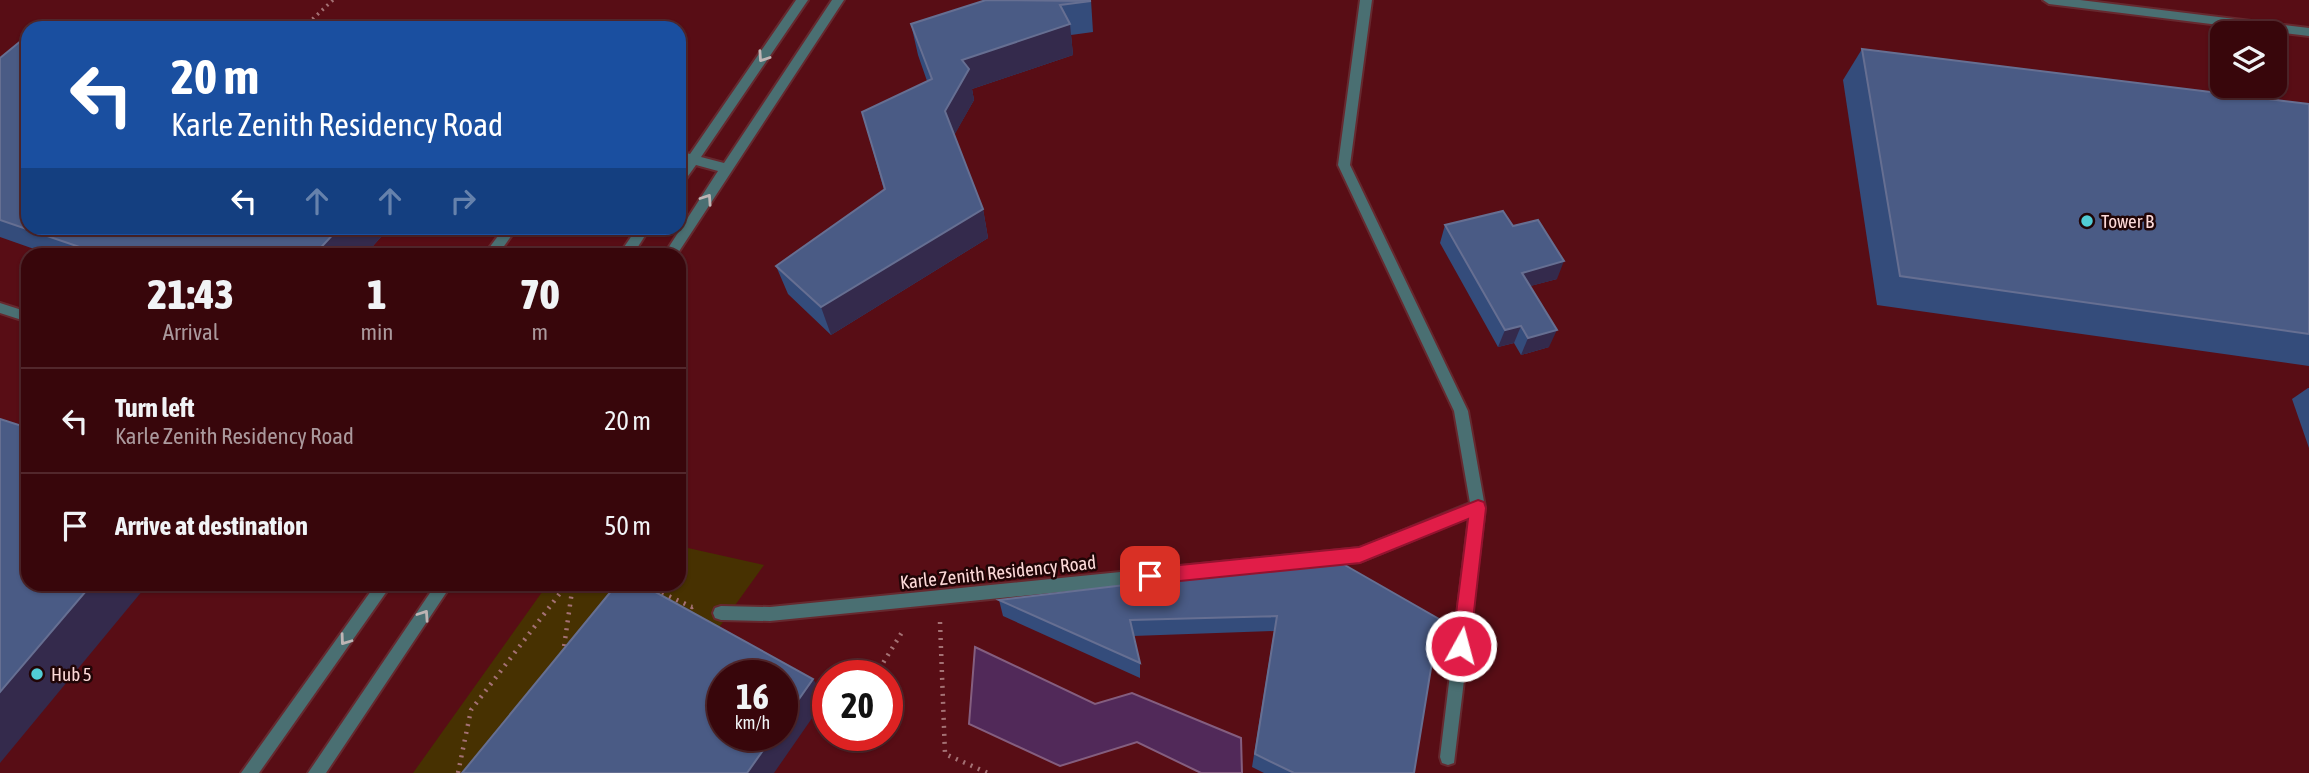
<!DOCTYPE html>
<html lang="en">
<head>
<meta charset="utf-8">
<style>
	body { margin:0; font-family:"Asap Condensed",sans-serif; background:#431419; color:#f1f3f6; height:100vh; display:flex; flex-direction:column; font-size:26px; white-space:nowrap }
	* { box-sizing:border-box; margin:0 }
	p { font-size:23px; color:#ab999d }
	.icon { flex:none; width:38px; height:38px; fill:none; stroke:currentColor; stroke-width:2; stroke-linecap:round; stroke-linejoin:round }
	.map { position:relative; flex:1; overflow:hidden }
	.drawer { position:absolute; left:21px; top:248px; width:665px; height:343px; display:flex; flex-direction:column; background:#38060b; border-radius:21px; box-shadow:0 2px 5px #0004,0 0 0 2px #52272c }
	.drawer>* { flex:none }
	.hud { position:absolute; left:21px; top:21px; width:665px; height:214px; border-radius:21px; box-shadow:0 2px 5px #0004,0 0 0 2px #52272c; background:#1a4fa0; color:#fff; overflow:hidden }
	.controls { position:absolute; left:2210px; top:21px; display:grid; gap:14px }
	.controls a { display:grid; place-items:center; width:77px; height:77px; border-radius:14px; background:#38060b; box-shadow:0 2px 5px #0004,0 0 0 2px #52272c; font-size:35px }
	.speed { position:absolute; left:707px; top:660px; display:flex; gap:14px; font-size:35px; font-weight:700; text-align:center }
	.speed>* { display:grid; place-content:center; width:91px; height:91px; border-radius:50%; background:#38060b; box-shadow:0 2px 5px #0004,0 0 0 2px #52272c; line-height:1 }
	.speed small { font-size:18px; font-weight:400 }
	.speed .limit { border:10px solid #d22; background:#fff; color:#111 }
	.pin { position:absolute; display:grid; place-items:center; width:60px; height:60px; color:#fff; margin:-30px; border-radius:14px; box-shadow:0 4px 10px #0006 }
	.me { position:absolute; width:77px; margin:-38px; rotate:7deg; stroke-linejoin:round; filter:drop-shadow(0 0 5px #0008) }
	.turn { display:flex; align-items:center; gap:24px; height:147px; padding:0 35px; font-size:32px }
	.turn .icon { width:91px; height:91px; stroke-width:2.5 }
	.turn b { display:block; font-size:49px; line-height:60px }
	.lanes { display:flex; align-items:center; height:66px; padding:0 35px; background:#0003; justify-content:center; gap:35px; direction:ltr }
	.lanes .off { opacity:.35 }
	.eta { display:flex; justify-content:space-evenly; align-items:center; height:119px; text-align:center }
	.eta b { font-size:42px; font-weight:800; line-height:49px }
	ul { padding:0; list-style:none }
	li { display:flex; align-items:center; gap:21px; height:105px; padding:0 35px; border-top:2px solid #52272c }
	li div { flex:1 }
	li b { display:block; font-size:26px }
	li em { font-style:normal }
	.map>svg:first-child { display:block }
</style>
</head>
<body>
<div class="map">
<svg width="2309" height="773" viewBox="0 0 2309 773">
	<rect width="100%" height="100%" fill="#4a080f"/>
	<path fill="#580d15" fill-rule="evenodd" d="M0,0h2309v773h-2309zM28,28h651v200h-651zM2222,33h53v53h-53zM28,256h651v328h-651zM723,676h59v59h-59zM828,676h59v59h-59z"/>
	<path fill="#473101" d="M679,546l85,19 -51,71 -211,137h-89l134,-188 132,-1z"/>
	<path fill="#512959" stroke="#845e7f" stroke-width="2" d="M975,647l120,57 37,-11 109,45 1,35h-41l-64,-31 -77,24 -91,-42z"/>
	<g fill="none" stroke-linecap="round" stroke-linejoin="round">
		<defs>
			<g id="lane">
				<path d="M796,0h12l-107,157 23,6 108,-163h12l-168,256h-13l55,-85 -22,-6 -13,18 -4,2v-15l6,-8 -6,-1v-10l11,3z"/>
				<path d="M1360,0h12l-22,165 118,246 17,96 -31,256 -6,2 -6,-2 -2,-6 29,-240 -109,45 -590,59 -49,-1 -6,-2 -2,-5 2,-5 6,-2 49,1 590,-59 110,-45 -16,-92 -116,-246z"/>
				<path d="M2043,0h37l229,28v8l-260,-32z"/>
				<path d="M504,228h13l-20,28h-14z"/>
				<path d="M637,228h13l-18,28h-14z"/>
				<path d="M0,303l28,9v10l-28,-9z"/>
				<path d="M376,584h16l-133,189h-18z"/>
				<path d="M436,584h16l-126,189h-18z"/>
			</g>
		</defs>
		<use href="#lane" stroke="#66292f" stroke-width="4"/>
		<path stroke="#a47174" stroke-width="3.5" stroke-dasharray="2 4.5" stroke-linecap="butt" d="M303,28l30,-28"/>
		<g stroke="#a47174" stroke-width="4.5" stroke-dasharray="2 6" stroke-linecap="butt">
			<path d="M651,584v4l41,19 4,-2"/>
			<path d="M940,622l5,132 43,19"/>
			<path d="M563,654l10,-70"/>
			<path d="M875,676l29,-47"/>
			<path d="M458,773l13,-63 96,-126"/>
		</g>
		<use href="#lane" fill="#4a6f72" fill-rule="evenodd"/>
	</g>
	<g fill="#344c7b">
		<path d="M1091,0l2,32 -22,3 2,20 -101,34 2,11 -20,35 29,74 5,29 -157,97 -43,-41 -12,-28 108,-76 -22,-78 65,-31 -9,-26 -7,-31z"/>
		<path d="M1862,49l447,55v262l-432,-61 -34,-225z"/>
		<path d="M0,58l28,170h361l-25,28h-310l-54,-19z"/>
		<path d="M1445,225l68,1 44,53 -27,7 19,61 -28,8 -7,-12 -16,4 -58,-104z"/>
		<path d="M2308,388h1v60l-17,-49z"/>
		<path d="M1336,560l78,213h-150l-12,-6 22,-136 -141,5 7,27v15l-137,-62 -4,-16z"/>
	</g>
	<g fill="#342a4c">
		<path d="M1070,24l3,31 -101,34 2,11 -23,41 -6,-30 17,-51z"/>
		<path d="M983,209l5,29 -157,97 -10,-28z"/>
		<path d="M339,228h50l-25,28h-51z"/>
		<path d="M1564,261l-7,18 -42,11 7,-17z"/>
		<path d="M1521,326l-7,17 -16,4 7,-17z"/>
		<path d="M1557,330l-8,17 -28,8 7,-17z"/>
		<path d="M92,584h56l-148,179v-71z"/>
		<path d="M813,679l13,19 -52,75h-27l27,-38h8v-12z"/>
	</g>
	<g fill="#4a5b85" stroke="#666f92" stroke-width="2">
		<path d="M986,0l105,1 -31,4 10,19 -108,36 7,9 -24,42 38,98 -162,98 -45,-41 109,-77 -23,-77 70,-33 -21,-55z"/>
		<path d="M44,23l17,5h-24z"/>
		<path d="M28,35v193h311l-26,28h-207l-106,-36v-162z"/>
		<path d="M1862,49l447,55v230l-409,-58z"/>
		<path d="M1503,211l10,15 25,-6 26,41 -42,12 35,57 -29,8 -7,-12 -16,4 -60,-105z"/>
		<path d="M0,419l28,9v156h64l-92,108z"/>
		<path d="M1336,560l103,59 -25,154h-120l-39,-19 22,-138 -147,4 10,43 -141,-63z"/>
		<path d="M617,584h24l172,95 -31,44v-47h-59v59h51l-27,38h-285z"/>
	</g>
	<defs><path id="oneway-chevron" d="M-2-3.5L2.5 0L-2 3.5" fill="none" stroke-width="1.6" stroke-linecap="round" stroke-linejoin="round" transform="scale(1.75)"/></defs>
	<g stroke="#beb4b4">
		<use href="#oneway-chevron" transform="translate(763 57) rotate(124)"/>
		<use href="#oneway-chevron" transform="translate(707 199) rotate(-56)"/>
		<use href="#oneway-chevron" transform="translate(424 615) rotate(-56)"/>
		<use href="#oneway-chevron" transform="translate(345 640) rotate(126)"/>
	</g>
	<path fill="#e11d48" stroke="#92132f" stroke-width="2" d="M1478,500l6,2 2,6 -16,138 -3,6 -6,2 -6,-2 -3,-6 16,-127 -108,44 -210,21 -7,-2 -2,-6 2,-6 7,-2 209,-21z"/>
	<g fill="#51ccd4" stroke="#200506" stroke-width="2.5">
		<circle cx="2087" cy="221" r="7"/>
		<circle cx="37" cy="674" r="7"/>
	</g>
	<g text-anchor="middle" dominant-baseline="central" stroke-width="5" stroke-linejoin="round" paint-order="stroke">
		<g font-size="19" fill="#fcd9d8" stroke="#200506" text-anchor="start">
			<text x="2101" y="221">Tower B</text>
			<text x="51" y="674">Hub 5</text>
		</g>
		<g font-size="19" fill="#fcd9d8" stroke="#200506">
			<text transform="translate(998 572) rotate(-6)">Karle Zenith Residency Road</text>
		</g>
	</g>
</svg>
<div class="controls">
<a><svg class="icon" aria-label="layers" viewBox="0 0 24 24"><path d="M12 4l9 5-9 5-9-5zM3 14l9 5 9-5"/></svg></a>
</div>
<div class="speed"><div>16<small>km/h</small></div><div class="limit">20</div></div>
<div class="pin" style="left:1150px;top:576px;background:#d93025"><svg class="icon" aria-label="arrive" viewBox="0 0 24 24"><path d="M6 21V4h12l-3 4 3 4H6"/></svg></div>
<svg class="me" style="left:1461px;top:646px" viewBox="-20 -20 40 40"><circle r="17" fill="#e11d48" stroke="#fff" stroke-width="3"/><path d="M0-11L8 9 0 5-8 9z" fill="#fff"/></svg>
<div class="hud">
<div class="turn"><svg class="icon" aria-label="left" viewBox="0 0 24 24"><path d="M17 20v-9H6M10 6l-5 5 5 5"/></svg><div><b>20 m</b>Karle Zenith Residency Road</div></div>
<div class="lanes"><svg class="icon" aria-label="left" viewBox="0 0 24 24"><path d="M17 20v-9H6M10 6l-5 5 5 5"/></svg><svg class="icon off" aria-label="ahead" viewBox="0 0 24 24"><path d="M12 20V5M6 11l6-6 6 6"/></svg><svg class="icon off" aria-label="ahead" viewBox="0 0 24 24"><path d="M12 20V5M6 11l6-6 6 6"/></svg><svg class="icon off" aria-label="right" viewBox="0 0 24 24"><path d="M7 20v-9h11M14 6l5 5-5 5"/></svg></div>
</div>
<section class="drawer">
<div class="eta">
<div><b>21:43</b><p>Arrival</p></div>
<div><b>1</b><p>min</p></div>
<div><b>70</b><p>m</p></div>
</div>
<ul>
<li><svg class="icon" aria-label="left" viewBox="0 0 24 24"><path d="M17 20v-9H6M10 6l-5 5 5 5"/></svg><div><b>Turn left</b><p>Karle Zenith Residency Road</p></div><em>20 m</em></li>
<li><svg class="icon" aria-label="arrive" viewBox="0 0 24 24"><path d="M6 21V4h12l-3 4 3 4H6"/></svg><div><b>Arrive at destination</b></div><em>50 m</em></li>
</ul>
</section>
</div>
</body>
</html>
